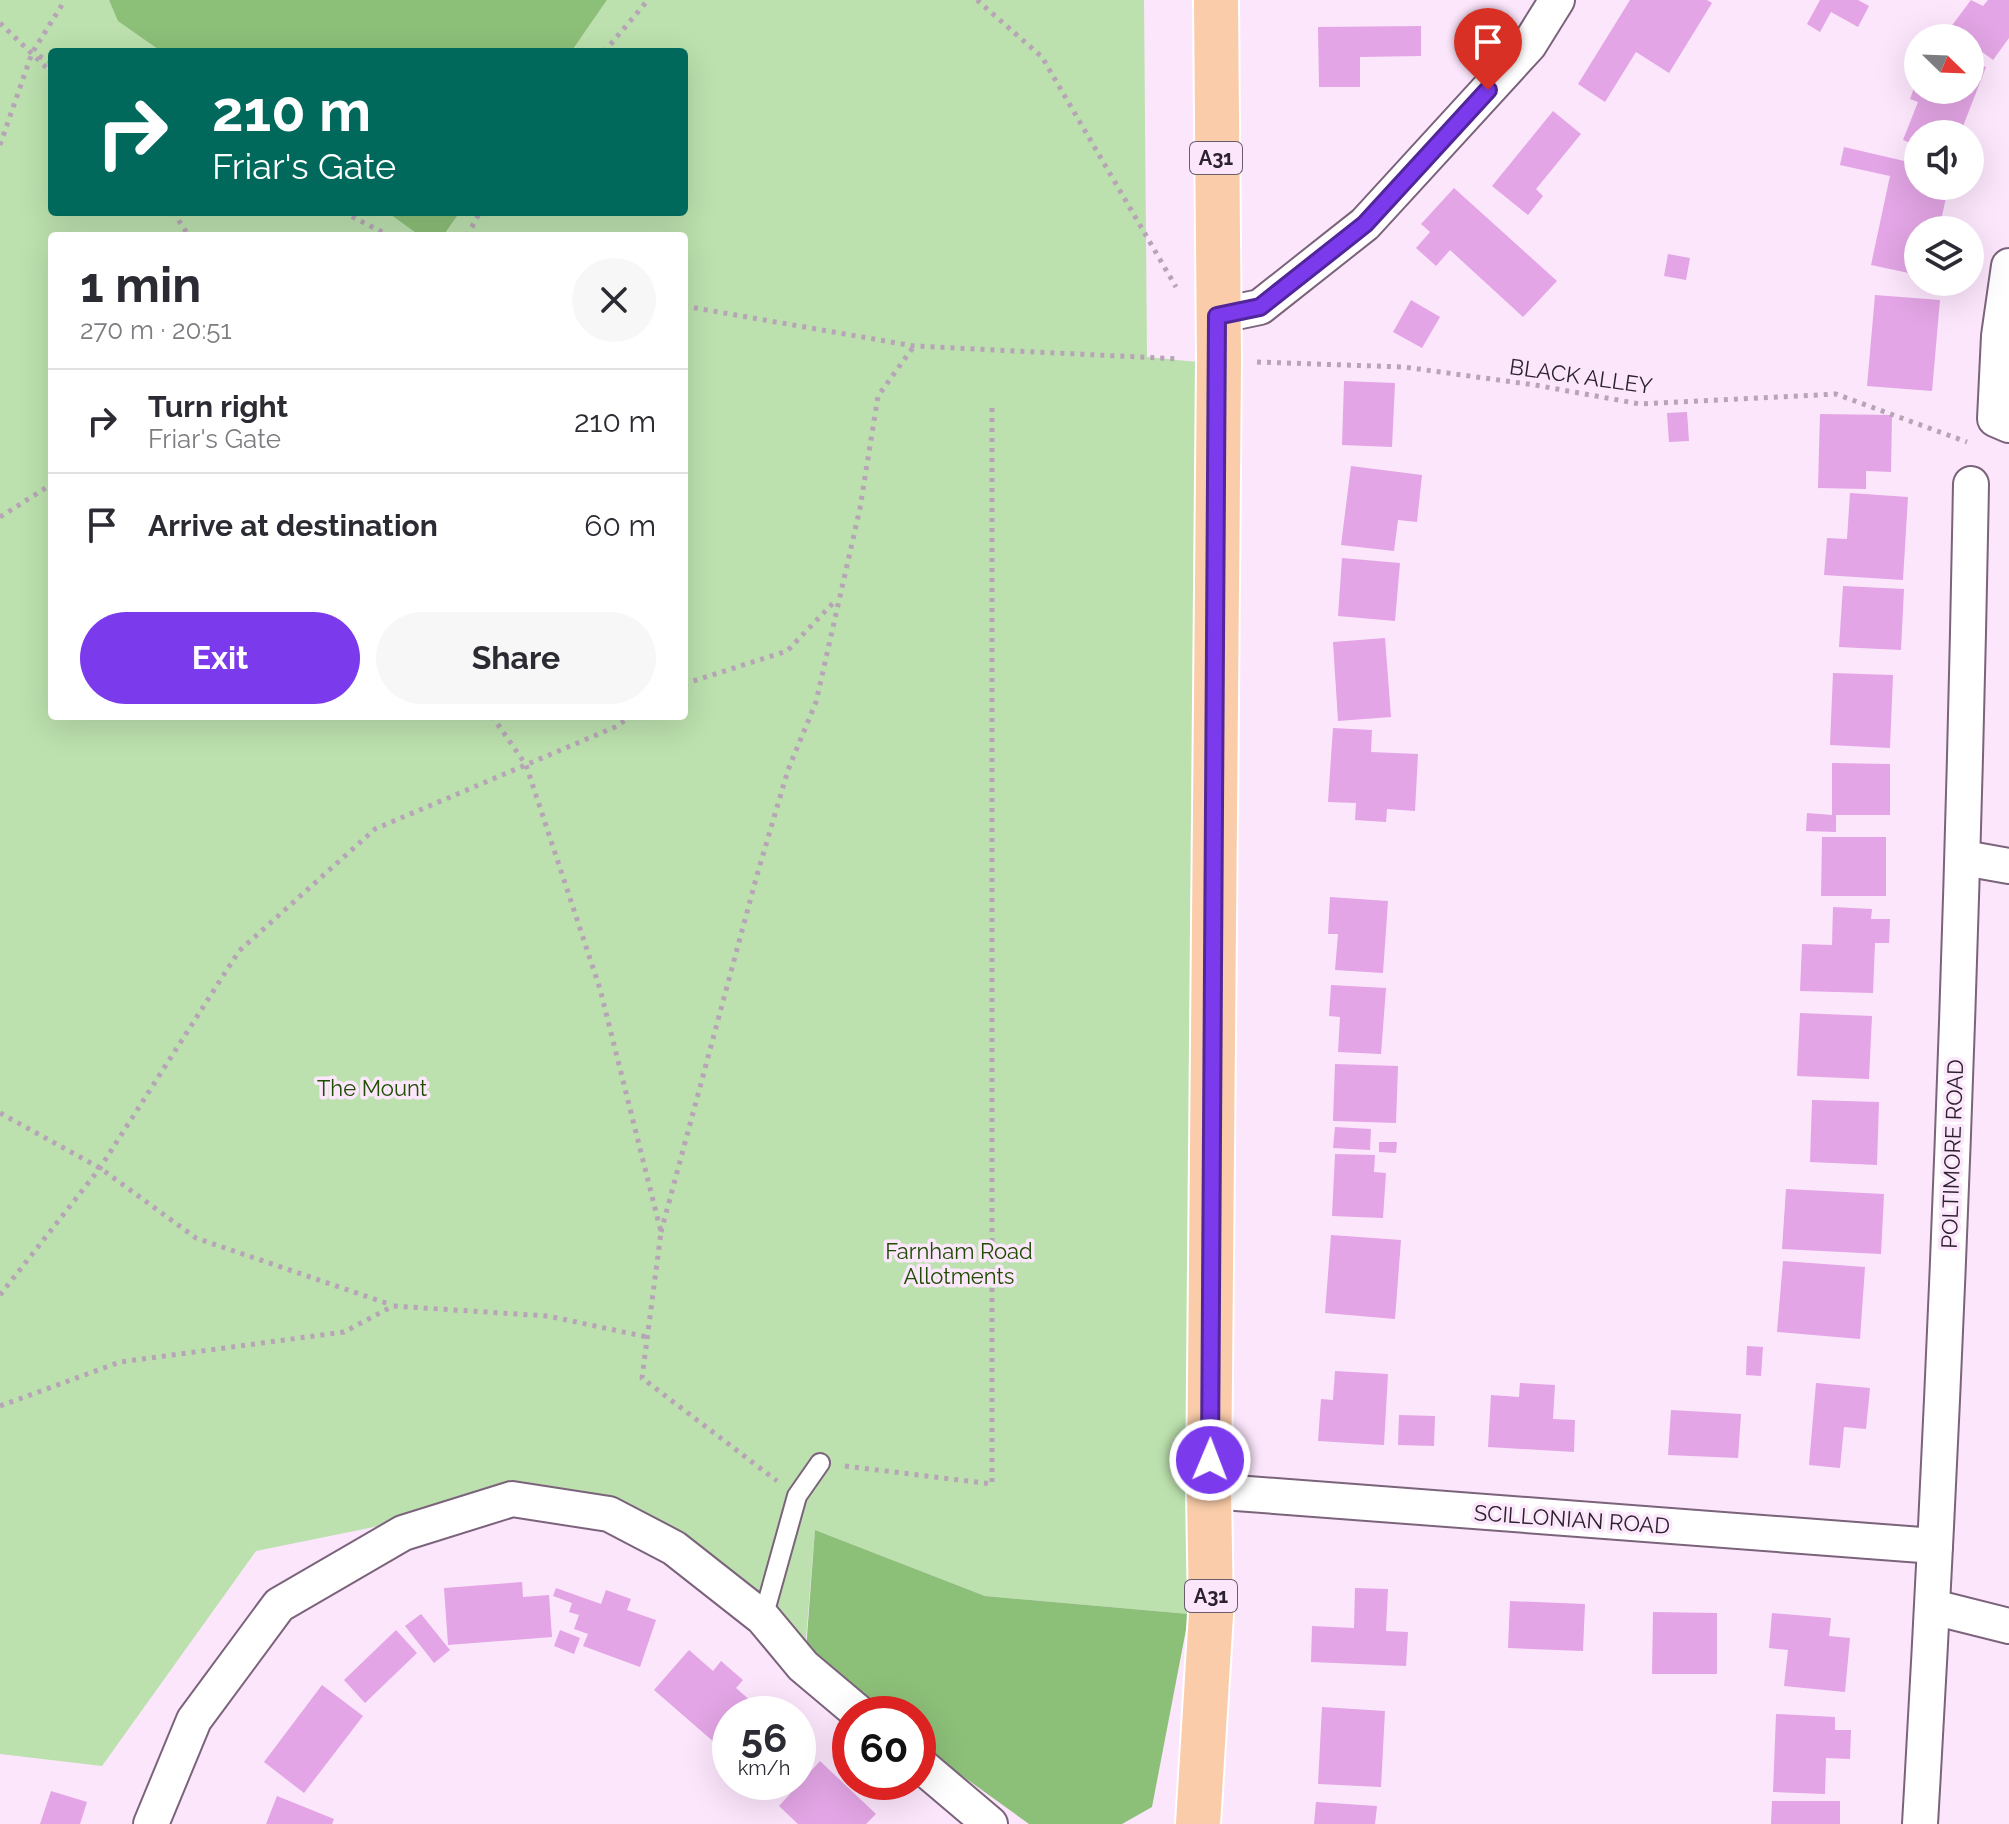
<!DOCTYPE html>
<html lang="en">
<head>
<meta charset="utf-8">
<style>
	body { margin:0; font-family:Raleway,sans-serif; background:#f7f7f7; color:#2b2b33; height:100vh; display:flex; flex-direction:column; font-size:30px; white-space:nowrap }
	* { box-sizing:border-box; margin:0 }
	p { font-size:26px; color:#7c7c81 }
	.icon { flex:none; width:44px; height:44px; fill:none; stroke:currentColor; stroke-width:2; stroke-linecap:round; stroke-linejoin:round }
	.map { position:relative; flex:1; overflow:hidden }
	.drawer { position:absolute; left:48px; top:232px; width:640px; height:488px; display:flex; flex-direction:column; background:#fff; border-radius:8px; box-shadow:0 8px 32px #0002 }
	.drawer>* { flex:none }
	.top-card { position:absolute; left:48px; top:48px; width:640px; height:168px; border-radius:8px; box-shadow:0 8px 32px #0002; background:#00695c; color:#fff; overflow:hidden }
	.needle { width:52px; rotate:113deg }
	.fabs { position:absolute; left:1904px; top:24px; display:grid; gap:16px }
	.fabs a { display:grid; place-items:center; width:80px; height:80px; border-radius:50%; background:#fff; box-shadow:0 8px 32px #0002; font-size:40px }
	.speed { position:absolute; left:712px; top:1696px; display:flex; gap:16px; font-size:40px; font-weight:700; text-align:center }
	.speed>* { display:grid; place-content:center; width:104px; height:104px; border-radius:50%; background:#fff; box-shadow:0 8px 32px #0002; line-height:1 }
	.speed small { font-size:20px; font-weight:400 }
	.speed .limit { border:12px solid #d22; background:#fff; color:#111 }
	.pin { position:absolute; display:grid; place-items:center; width:68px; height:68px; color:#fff; margin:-82px -34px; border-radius:50% 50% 50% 0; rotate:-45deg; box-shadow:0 0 8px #0007 }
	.pin .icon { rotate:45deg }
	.me { position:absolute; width:88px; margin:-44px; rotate:1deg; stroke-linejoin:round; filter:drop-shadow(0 0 6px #0008) }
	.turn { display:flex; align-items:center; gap:28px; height:168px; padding:0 32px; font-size:36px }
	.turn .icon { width:104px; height:104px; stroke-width:2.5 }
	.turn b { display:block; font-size:56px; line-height:68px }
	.round { display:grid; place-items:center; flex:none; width:84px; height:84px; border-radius:42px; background:#f7f7f7 }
	.headline { display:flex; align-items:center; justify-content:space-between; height:136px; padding:0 32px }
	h1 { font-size:48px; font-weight:700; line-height:60px }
	.button { display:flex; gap:16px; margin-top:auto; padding:16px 32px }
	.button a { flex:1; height:92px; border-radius:48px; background:#7c3aed; color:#fff; font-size:32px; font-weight:700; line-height:92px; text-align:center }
	.button a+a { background:#f7f7f7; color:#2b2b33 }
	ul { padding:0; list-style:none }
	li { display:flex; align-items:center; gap:24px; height:104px; padding:0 32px; border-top:2px solid #e1e1e2 }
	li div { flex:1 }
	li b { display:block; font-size:30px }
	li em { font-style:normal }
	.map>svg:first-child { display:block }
</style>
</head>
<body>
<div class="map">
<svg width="2009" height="1824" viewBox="0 0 2009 1824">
	<rect width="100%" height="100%" fill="#fce6fc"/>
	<path fill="#bce0ae" d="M0,0h109l10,21 43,31h-110v160h335l33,24h-368v480h632v-480h-241l17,-24h224v-160h-113l36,-52h537l3,357 61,6 -19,1251 -204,-18 -170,-66 -11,133 -130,-115 -162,-49 -256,52 -154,215 -102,-12z"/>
	<g fill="#8cbf78">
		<path d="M109,0h498l-36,52h-409l-44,-31z"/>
		<path d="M387,212h73l-17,24h-23z"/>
		<path d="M815,1530l170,66 204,18 -37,193 -30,17h-93l-111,-80v-30h-42l-71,-51z"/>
	</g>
	<g fill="#e3a5e5">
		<path d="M1630,0h77l5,3 -43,70 -33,-21 -31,50 -27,-18z"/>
		<path d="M1820,0h38l11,6 -11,21 -27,-15 -11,20 -13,-8z"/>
		<path d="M1971,0l12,6 5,-6h21v38l-16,22 -23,-17v-5h-7l-13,-10z"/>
		<path d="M1421,26v30l-61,1v30h-41l-1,-60z"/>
		<path d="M1970,61l16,6 -26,67h-42v12l-15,-6 15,-38 -8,-3 8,-22v13h52z"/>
		<path d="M1553,111l28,23 -45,55 7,7 -15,19 -36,-29z"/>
		<path d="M1844,147l69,16 -4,17 9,2v4l30,2 -9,42h-21v45l-47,-10 19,-89 -50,-11z"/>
		<path d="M1454,188l103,93 -34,36 -73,-67 -14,16 -20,-18 14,-16 -9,-8z"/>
		<path d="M1668,254l22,4 -4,22 -22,-4z"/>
		<path d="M1875,295l65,5 -8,91 -65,-5z"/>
		<path d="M1411,300l29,17 -18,31 -29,-16z"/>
		<path d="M1344,381l51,2 -3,64 -50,-2z"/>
		<path d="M1687,412l2,29 -20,1 -2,-29z"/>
		<path d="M1820,414l72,1 -1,57 -25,-1v18l-48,-1z"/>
		<path d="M1351,466l71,9 -5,47 -19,-2 -4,31 -53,-6z"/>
		<path d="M1850,493l58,4 -5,83 -79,-5 3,-37 20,1z"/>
		<path d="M1342,558l58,5 -5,58 -57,-5z"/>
		<path d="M1843,586l61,3 -3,61 -62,-3z"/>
		<path d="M1385,638l6,79 -53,4 -5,-79z"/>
		<path d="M1833,673l60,2 -3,73 -60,-3z"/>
		<path d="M1333,728l39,2 -1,22 47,2 -3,57 -28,-2 -1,13 -31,-2 1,-17 -28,-1z"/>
		<path d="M1832,763l58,1v51h-54v17l-30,-1 1,-18 25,2z"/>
		<path d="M1822,837h64v59h-65z"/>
		<path d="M1330,897l58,4 -5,72 -48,-3 3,-36h-10z"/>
		<path d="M1833,907l39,2 -1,10h19l-1,24h-14l-2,50 -73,-2 2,-47 30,1z"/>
		<path d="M1331,985l55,3 -5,66 -43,-2 2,-35 -11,-1z"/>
		<path d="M1800,1013l72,3 -3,63 -72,-3z"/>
		<path d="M1335,1064l63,2 -2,57 -63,-2z"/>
		<path d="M1812,1100l67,2 -2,63 -67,-3z"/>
		<path d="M1335,1127l36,2 -1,21 -37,-2z"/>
		<path d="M1379,1142h18l-1,11 -17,-1z"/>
		<path d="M1335,1154l40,1 -1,17 12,1 -3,45 -51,-2z"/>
		<path d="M1786,1189l98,5 -3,60 -99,-5z"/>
		<path d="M1331,1235l70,5 -6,79 -70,-6z"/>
		<path d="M1783,1261l82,6 -5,72 -83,-7z"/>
		<path d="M1747,1346l16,1 -2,29 -15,-1z"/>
		<path d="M1335,1371l53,3 -4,71 -66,-4 3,-42 12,1z"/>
		<path d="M1520,1383l35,2 -2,34 22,1 -1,32 -86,-5 3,-52 28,2z"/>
		<path d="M1816,1383l54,5 -4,41 -22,-2 -4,41 -31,-3z"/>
		<path d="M1671,1410l70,4 -3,44 -70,-3z"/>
		<path d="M1399,1415l36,1 -1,30 -36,-1z"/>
		<path d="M522,1582l1,15 26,-2 3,42 -104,8 -4,-57z"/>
		<path d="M556,1588l45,16 5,-14 25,9 -4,11 29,10 -16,47 -57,-21 5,-12 -14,-5 5,-14 -10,-3 3,-9 -19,-7z"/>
		<path d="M1355,1588l33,1 -2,42 22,1 -2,34 -95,-4 1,-36 42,2z"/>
		<path d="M1510,1601l75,3 -2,47 -75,-3z"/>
		<path d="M1653,1612l64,1v61h-65z"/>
		<path d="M1772,1613l59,5 -2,18 21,2 -5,54 -61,-6 4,-36 -19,-2z"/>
		<path d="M421,1614l29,36 -16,13 -29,-37z"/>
		<path d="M396,1630l21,23 -52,50 -21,-23z"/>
		<path d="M560,1630l20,8 -6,16 -20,-8z"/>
		<path d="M689,1650l24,21 8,-10 22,19 -7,8 15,13 -11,13h-10v12l-15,17 -61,-53z"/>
		<path d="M322,1685l41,31 -59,77 -40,-31z"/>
		<path d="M1322,1707l63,4 -4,76 -63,-3z"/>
		<path d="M1776,1714l59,3v13h16l-1,29 -24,-1 -1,36 -52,-2z"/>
		<path d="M798,1737l17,15 -17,19z"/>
		<path d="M820,1761l56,53 -10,10h-68l-19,-18z"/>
		<path d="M51,1791l36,11 -7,22h-40z"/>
		<path d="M277,1796l57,23 -2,5h-66z"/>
		<path d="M1772,1801h68v23h-69z"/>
		<path d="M1316,1802l61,4 -2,18h-61z"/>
	</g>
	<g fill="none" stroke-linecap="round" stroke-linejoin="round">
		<defs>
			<path id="service" d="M763,1618l34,-122 23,-33"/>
			<g id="minor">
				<path d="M2009,266l-10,70 -4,83 14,6"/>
				<path d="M1217,316l43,-9 105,-83 164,-179 28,-45"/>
				<path d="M1964,858l45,8"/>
				<path d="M1209,1491l726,55"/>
				<path d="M1933,1607l76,19"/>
				<path d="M918,1763l72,61"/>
				<path d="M151,1824l43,-104 85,-115 124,-72 109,-34 97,15 65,34 89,70 40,48 57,48"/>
				<path d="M1920,1824c26,-446 43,-893 51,-1340"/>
			</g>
			<path id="primary" d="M1198,1824l13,-210 -2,-123 10,-1131 -3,-360"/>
		</defs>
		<use href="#service" stroke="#7b637b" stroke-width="22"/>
		<use href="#minor" stroke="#7b637b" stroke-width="38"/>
		<use href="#primary" stroke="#fff" stroke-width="48"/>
		<g stroke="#b7a5b7" stroke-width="5" stroke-dasharray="4 6" stroke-linecap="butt">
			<path d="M977,0l65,57 134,230"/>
			<path d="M0,23l52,50"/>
			<path d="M604,52l44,-52"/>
			<path d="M39,56l13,7"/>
			<path d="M0,145l32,-92 33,-53"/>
			<path d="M173,212l16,24"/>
			<path d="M343,212l47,24"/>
			<path d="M467,236l13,-24"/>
			<path d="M684,306l230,40 265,13"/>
			<path d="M1257,362l147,5 131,18 105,19 196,-10 131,48"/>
			<path d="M0,517l52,-33"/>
			<path d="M684,684l103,-33 49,-51"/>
			<path d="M492,716l34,49 74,224 61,243 -19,146 135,103"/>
			<path d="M0,1113l100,55 96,70 196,67"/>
			<path d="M661,1232l96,-357 31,-105 28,-68 44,-194 18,-112 36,-50"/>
			<path d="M0,1295l100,-127 139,-217 136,-122 240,-102 17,-11"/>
			<path d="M0,1406l120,-44 224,-30 49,-26 155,10 99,21"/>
			<path d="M845,1466l147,18v-1078"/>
		</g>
		<use href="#service" stroke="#fff" stroke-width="18"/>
		<use href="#minor" stroke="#fff" stroke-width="34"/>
		<use href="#primary" stroke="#facca9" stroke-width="44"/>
	</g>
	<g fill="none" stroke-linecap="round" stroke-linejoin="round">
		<defs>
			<path id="route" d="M1210,1460l7,-1144 43,-9 105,-83 123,-134"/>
		</defs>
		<use href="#route" stroke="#51269a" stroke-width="20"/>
		<use href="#route" stroke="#7c3aed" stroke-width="14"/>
	</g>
	<g text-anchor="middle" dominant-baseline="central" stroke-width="7" stroke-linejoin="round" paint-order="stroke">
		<g fill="#fce6fc" stroke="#6a5d6b" stroke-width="2">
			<rect x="1190" y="142" width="52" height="32" rx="6"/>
			<rect x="1185" y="1580" width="52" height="32" rx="6"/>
		</g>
		<g font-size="20" font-weight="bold" fill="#2c222d">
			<text x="1216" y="158">A31</text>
			<text x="1211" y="1596">A31</text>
		</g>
		<g font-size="22" fill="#2c222d" stroke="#fce6fc">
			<text transform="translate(1581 376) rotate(8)">BLACK ALLEY</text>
			<text transform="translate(1952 1154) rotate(-88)">POLTIMORE ROAD</text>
			<text transform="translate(1572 1519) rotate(4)">SCILLONIAN ROAD</text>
		</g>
		<g font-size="22" fill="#1e4d01" stroke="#fce6fc">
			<text x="372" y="1088">The Mount</text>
			<text x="959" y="1251">Farnham Road<tspan x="959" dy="25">Allotments</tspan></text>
		</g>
	</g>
</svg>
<div class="fabs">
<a><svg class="needle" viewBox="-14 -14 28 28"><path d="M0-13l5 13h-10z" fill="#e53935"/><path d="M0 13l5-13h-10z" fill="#7c7c81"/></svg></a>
<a><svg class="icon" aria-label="sound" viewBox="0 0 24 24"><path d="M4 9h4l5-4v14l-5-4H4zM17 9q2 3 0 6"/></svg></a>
<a><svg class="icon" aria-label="layers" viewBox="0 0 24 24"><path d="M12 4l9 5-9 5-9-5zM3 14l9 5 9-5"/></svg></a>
</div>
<div class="speed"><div>56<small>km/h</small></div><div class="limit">60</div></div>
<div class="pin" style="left:1488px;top:90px;background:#d93025"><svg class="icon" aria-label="arrive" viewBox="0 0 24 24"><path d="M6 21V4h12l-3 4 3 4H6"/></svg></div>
<svg class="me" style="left:1210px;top:1460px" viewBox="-20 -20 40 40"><circle r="17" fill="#7c3aed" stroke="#fff" stroke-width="3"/><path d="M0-11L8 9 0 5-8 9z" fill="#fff"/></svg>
<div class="top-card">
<div class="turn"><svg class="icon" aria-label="right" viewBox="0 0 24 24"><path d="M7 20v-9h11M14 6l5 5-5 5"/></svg><div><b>210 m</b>Friar's Gate</div></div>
</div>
<section class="drawer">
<div class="headline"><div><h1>1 min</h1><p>270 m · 20:51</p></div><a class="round"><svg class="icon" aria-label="close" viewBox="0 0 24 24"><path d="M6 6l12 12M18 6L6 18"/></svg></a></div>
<ul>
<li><svg class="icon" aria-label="right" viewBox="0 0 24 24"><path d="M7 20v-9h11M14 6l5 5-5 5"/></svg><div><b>Turn right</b><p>Friar's Gate</p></div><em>210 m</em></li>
<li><svg class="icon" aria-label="arrive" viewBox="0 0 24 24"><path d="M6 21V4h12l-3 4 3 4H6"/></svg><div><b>Arrive at destination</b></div><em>60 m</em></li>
</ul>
<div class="button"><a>Exit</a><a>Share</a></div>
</section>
</div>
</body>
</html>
